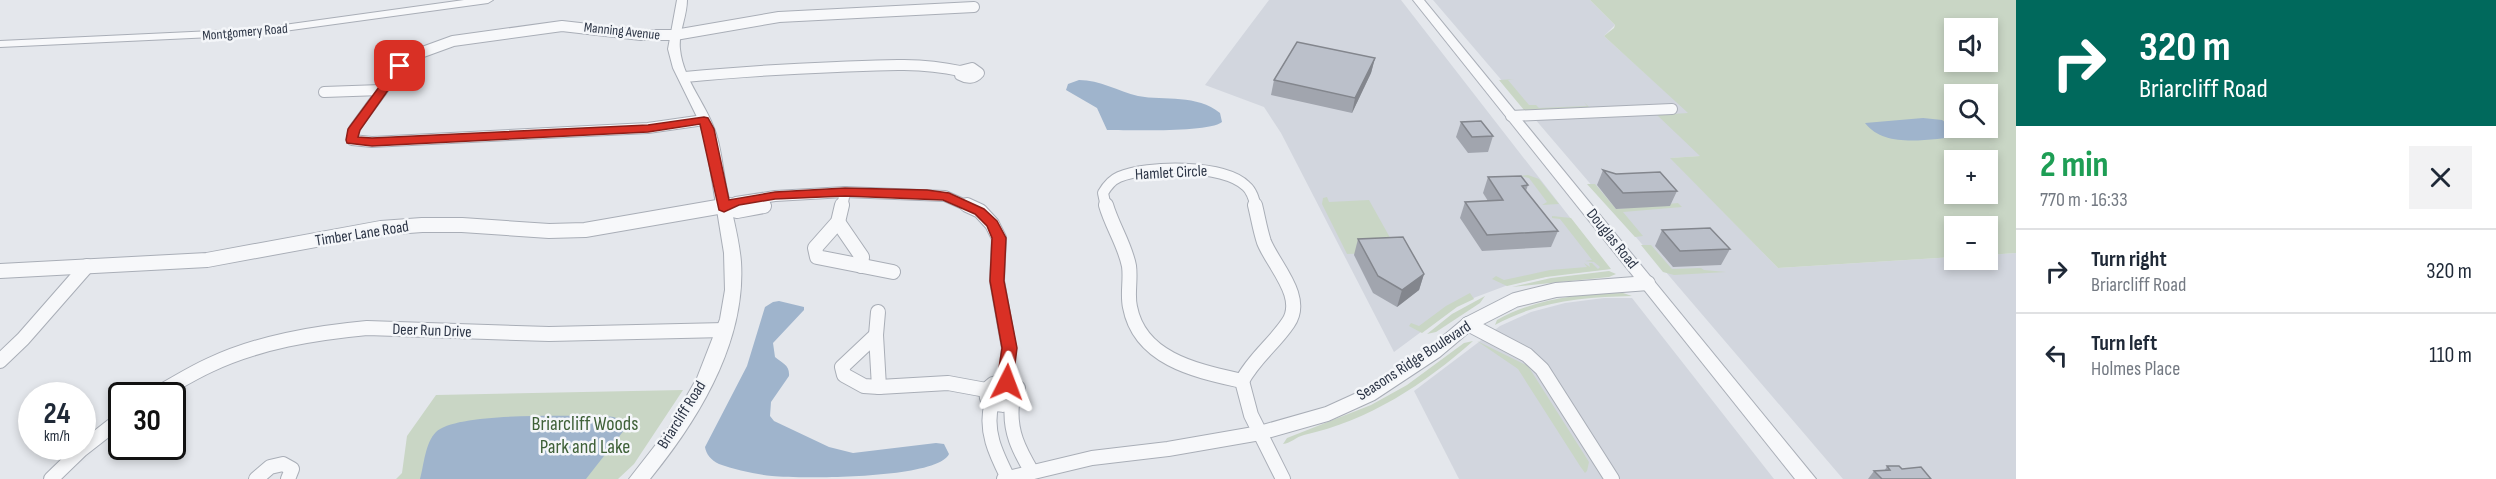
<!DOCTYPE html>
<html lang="en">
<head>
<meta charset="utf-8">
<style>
	body { margin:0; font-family:"Sofia Sans Condensed",sans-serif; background:#f2f2f3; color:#1f2937; height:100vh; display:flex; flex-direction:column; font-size:22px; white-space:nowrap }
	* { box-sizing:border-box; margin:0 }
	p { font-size:20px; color:#747a83 }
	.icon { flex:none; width:33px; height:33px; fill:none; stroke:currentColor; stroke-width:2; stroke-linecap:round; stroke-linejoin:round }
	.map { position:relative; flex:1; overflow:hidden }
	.side { display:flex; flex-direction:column; background:#fff; width:480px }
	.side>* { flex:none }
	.top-card { background:#00695c; color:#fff; overflow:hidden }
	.buttons { position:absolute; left:1944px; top:18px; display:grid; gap:12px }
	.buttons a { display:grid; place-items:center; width:54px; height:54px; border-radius:0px; background:#fff; box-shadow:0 3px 9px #0003; font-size:30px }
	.speed { position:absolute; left:18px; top:382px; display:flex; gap:12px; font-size:30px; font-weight:700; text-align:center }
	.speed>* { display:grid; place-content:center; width:78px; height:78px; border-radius:50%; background:#fff; box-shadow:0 3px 9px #0003; line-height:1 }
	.speed small { font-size:15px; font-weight:400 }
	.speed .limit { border:3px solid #111; border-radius:9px; background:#fff; color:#111 }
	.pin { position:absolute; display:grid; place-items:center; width:51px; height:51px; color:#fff; margin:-26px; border-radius:12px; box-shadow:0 3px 9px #0006 }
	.me { position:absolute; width:66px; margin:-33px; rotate:3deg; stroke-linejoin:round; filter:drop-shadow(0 0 4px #0008) }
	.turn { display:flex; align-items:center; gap:21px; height:126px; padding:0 24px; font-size:27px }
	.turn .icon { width:78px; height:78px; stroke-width:2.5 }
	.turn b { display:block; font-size:42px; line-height:51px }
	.round { display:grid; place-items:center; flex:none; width:63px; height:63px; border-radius:0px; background:#f2f2f3 }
	.overview { display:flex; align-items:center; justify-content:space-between; height:102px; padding:0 24px }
	h1 { font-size:36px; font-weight:700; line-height:45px; color:#1e9e55 }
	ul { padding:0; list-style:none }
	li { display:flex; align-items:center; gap:18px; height:84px; padding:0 24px; border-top:2px solid #e0e1e3 }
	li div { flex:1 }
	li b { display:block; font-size:22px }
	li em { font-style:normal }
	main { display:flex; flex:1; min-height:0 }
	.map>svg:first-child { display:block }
</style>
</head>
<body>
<main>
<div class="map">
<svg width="2016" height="479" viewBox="0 0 2016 479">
	<rect width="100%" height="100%" fill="#e4e7ec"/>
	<g fill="#d2d6de">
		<path d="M1269,0h132l209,269 -56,6 -46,10 -32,12 -20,9 -62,46 -113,-219 -17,-26 -59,-22z"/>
		<path d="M1433,0h157l25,25 -11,11 85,77 12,43 -30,2 107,110 176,-11v3h34v-5l28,-2v226h-173z"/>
		<path d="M1604,298h28l142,181h-315l-45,-88 86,-65 31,-14 34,-9z"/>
	</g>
	<g fill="#c9d6c5" fill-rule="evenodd">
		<path d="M1590,0h426v253l-28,2v-29h-34v31l-176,11 -108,-110 30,-2 -43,-41 31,-2 -84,-77 10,-8 1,-3zM1954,28h34v34h-34zM1954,94h34v34h-34zM1954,160h34v34h-34z"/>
		<path d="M1514,79l-6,1 21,25h7l3,3 48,-2 -3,-4 6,6 -58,4 -8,-2 -25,-30z"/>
		<path d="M1528,175l11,4 20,25 -17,1 5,-3 -18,-24 -9,-2z"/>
		<path d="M1587,184h8l21,25 62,-6 4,4 -59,5 20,24 -8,1z"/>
		<path d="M1327,197l2,5 40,-2 29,52 -51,2 -25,-50 1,-6z"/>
		<path d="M1552,216l19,2 40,51 -65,8 -39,9 -15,-7 4,-3 8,4 46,-10 37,-3 -3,-4 6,4 -1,-4h3l6,6 2,-2 -6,-5 -9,-1 7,-1 -32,-41 -8,-1z"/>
		<path d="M1641,245h10l21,24 29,-1 3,2 22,2 -52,3 -11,-3z"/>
		<path d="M1609,271l7,3 -7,3 -97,10 39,-9z"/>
		<path d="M1470,293l4,6 -17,8 -35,26 -13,-7 2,-3 8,3 27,-20z"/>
		<path d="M1623,293l9,3c-47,1 -94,5 -137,29l2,-5c37,-21 84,-27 126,-27z"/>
		<path d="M1485,296l-5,7 -44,29 -9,2 25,-20z"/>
		<path d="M1473,341c-48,43 -105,80 -169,94 -8,2 -13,8 -21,9l4,-6 84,-33 36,-20 57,-42z"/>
		<path d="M1477,341l51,25 61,96 -2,9 -2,2 -5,-7 -62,-97z"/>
		<path d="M683,390l-49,74 -16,15h-222l6,-6 5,-37 29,-41z"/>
	</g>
	<g fill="#9fb4cc">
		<path d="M1079,80c21,0 39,11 59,16 27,5 59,-2 82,17l2,9c-14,11 -93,8 -115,8l-10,-22 -31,-18 2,-6z"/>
		<path d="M1923,118l19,2 21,15 -2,2c-30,1 -75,13 -96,-14z"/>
		<path d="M779,301l25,6v3l-31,33 2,14c7,6 15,8 14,19l-18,26 -1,14 4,5 55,26 24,6 83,-10 8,1 5,10c-11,25 -148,25 -177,22 -17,-2 -37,-6 -53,-12 -8,-4 -13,-10 -14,-17l42,-81 18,-59 8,-5z"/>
		<path d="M599,416c11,0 24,0 26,13l-39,50h-166c4,-14 5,-36 16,-47 20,-20 131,-16 163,-16z"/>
	</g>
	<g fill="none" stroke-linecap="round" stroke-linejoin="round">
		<defs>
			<g id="minor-far1">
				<path d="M972,68l7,5c-5,6 -12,6 -19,2v-4z"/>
				<path d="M685,77c51,-5 101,-8 152,-10 42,-2 82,-5 123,4"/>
				<path d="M324,92l57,-2"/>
				<path d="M1511,116l161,-7"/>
				<path d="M704,120l-56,8 -276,14 -20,-2 2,-11 46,-63 20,-13 33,-12 109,-15 79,9h34l104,-18 195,-10"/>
				<path d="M726,207l10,-5 39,-6 70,-4 100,4 25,11"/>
				<path d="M760,207l4,-1"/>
				<path d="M842,207l3,-15"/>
				<path d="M1106,207l-3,-14c4,-7 9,-13 16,-16 28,-12 105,-13 127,9 6,5 8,13 10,21"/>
			</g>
			<g id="minor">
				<path d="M842,205l-4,17 -23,26 2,9 76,15"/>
				<path d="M967,205l13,6 12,13 7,14 -2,43 12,67 -4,33"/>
				<path d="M1106,205c6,21 19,40 23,61 2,14 -2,28 1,41 10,53 68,64 112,74 12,-23 32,-37 46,-58 18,-26 -15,-58 -24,-81 -4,-12 -6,-25 -9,-37"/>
				<path d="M724,208l13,3 27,-5"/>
				<path d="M838,222l24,35 -1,9"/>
				<path d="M0,271l207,-11 174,-32 41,-3h40l87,6 36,-1 144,-25"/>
				<path d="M1468,324l59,31 15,14 70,110"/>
				<path d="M876,335l3,52 -15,-1 -20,-11 -2,-8z"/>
				<path d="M876,335l2,-23"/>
				<path d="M0,361l23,-22 64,-73"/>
				<path d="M1005,381l13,7v11c-13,8 -19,8 -31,-1l-1,-8 7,-6z"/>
				<path d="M1242,381l9,34 32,64"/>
				<path d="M879,387l69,-4 38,7"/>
				<path d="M153,396c19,-10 37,-22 57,-31 49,-23 104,-32 157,-37l182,6 176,-4"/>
				<path d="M992,403c-8,27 4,51 16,75"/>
				<path d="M1012,404c-3,27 7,46 20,68"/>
				<path d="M51,479l30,-29 41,-32"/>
				<path d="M256,479l14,-12 13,-3 9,5 -4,10"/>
				<path d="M1004,479l88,-21 76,-9 92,-16 67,-19 44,-20 65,-43 32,-27 47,-24 41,-10 92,-7"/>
			</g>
			<g id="tertiary">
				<path d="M464,0h29l-5,3 -233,32 -255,12v-6l255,-12z"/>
				<path d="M677,0h10c0,17 -9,33 -7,49 3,32 29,58 37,88 5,17 6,35 10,53 5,24 12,47 14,72 5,80 -42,157 -91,217h-21l39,-50 29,-51 23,-59 5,-29 -1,-37 -18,-110 -8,-24 -25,-51 -5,-19z"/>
				<path d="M1413,0h11l392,479h-21z"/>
			</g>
		</defs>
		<use href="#minor-far1" stroke="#a9aeb7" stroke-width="12"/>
		<use href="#minor" stroke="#a9aeb7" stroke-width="16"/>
		<use href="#tertiary" stroke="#a9aeb7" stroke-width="2"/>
		<use href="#minor-far1" stroke="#f7f8fa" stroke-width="10"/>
		<use href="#minor" stroke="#f7f8fa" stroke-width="14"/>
		<use href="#tertiary" fill="#f7f8fa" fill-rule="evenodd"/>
	</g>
	<g fill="#a1a5ae">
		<path d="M1375,58l-4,15 -19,40 -81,-18 3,-15z"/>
		<path d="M1461,122l32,14 -5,16 -20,1 -12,-16z"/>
		<path d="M1603,170l74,21 -7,15 -54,3 -19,-24z"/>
		<path d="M1488,177l40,8 -2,6 32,40 -7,16 -69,4 -22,-33 5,-16 23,-1 -5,-8z"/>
		<path d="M1662,230l68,19 -9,16 -48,2 -18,-21z"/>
		<path d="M1358,239l66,35 -5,16 -22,17 -24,-14 -19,-38z"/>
		<path d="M1887,466l15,3 29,10h-63l6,-8 11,-1z"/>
	</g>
	<g fill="#83868d">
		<path d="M1375,58l-4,15 -19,40 3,-15z"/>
		<path d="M1424,274l-5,16 -22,17 5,-17z"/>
	</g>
	<g fill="#bbc0ca" stroke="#83868d" stroke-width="1.5">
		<path d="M1297,42l78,16 -20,40 -81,-18z"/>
		<path d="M1481,121l12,15 -21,1 -11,-15z"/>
		<path d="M1603,170l13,4 44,-2 17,19 -54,2z"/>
		<path d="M1521,176l7,9 -6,1 36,45 -71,4 -22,-33 38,-2 -15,-23z"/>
		<path d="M1710,228l20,21 -50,2 -18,-21z"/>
		<path d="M1403,237l21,37 -22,16 -24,-14 -20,-37z"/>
		<path d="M1887,466h12l3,3 19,-2 10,12h-49l-8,-8 16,-1z"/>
	</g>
	<path fill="#d93025" stroke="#8d1f18" stroke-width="1.5" d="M400,63l5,3 -45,64 -2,7 14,1 276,-13 56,-8 4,1 6,11 15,71 46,-8 70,-4 82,2 22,3 35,16 13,12 9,17 -2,43 13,67 -4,31 2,3 -2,4 -6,2 -7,-3 -3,-4 5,-33 -12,-67 2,-43 -5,-12 -12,-12 -32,-14 -98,-4 -70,3 -36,6 -15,7 -5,-2 -19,-86 -52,8 -276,14 -25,-3 -1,-3 2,-11 48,-65z"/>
	<g text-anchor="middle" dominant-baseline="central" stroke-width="5" stroke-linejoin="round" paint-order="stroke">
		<g font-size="14" fill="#2b3445" stroke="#f4f6f9">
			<text transform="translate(622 31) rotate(6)">Manning Avenue</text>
			<text transform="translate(245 32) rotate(-5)">Montgomery Road</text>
		</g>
		<g font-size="16" fill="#2b3445" stroke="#f4f6f9">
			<text transform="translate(1171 173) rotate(-3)">Hamlet Circle</text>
			<text transform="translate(362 234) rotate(-9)">Timber Lane Road</text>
			<text transform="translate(1612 239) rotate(51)">Douglas Road</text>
			<text transform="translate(432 331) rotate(2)">Deer Run Drive</text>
			<text transform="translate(1414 361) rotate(-33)">Seasons Ridge Boulevard</text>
			<text transform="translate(682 415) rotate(-58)">Briarcliff Road</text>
		</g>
		<g font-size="20" fill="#3f6138" stroke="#f4f6f9">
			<text x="585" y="424">Briarcliff Woods<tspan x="585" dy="23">Park and Lake</tspan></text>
		</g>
	</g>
</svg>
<div class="buttons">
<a><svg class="icon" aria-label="sound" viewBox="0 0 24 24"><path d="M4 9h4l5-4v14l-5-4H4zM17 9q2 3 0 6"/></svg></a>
<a><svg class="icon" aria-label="search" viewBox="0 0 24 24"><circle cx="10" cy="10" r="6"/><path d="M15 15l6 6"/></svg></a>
<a>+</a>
<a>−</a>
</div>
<div class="speed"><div>24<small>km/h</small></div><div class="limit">30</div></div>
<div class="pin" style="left:400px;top:66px;background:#d93025"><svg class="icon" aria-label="arrive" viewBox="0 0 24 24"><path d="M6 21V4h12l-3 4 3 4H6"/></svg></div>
<svg class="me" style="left:1007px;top:382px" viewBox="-20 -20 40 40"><path d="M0-17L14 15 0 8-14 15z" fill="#d93025" stroke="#fff" stroke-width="4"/></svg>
</div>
<section class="side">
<div class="top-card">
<div class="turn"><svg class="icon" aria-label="right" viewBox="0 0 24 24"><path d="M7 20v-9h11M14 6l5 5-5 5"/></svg><div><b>320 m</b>Briarcliff Road</div></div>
</div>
<div class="overview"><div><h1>2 min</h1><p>770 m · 16:33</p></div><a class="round"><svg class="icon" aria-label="close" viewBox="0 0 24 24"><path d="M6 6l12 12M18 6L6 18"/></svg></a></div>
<ul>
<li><svg class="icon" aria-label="right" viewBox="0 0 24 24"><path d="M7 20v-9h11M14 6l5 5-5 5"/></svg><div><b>Turn right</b><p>Briarcliff Road</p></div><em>320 m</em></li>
<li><svg class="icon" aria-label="left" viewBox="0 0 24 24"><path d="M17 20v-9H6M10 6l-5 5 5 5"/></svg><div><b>Turn left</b><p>Holmes Place</p></div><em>110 m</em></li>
</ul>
</section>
</main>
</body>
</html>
